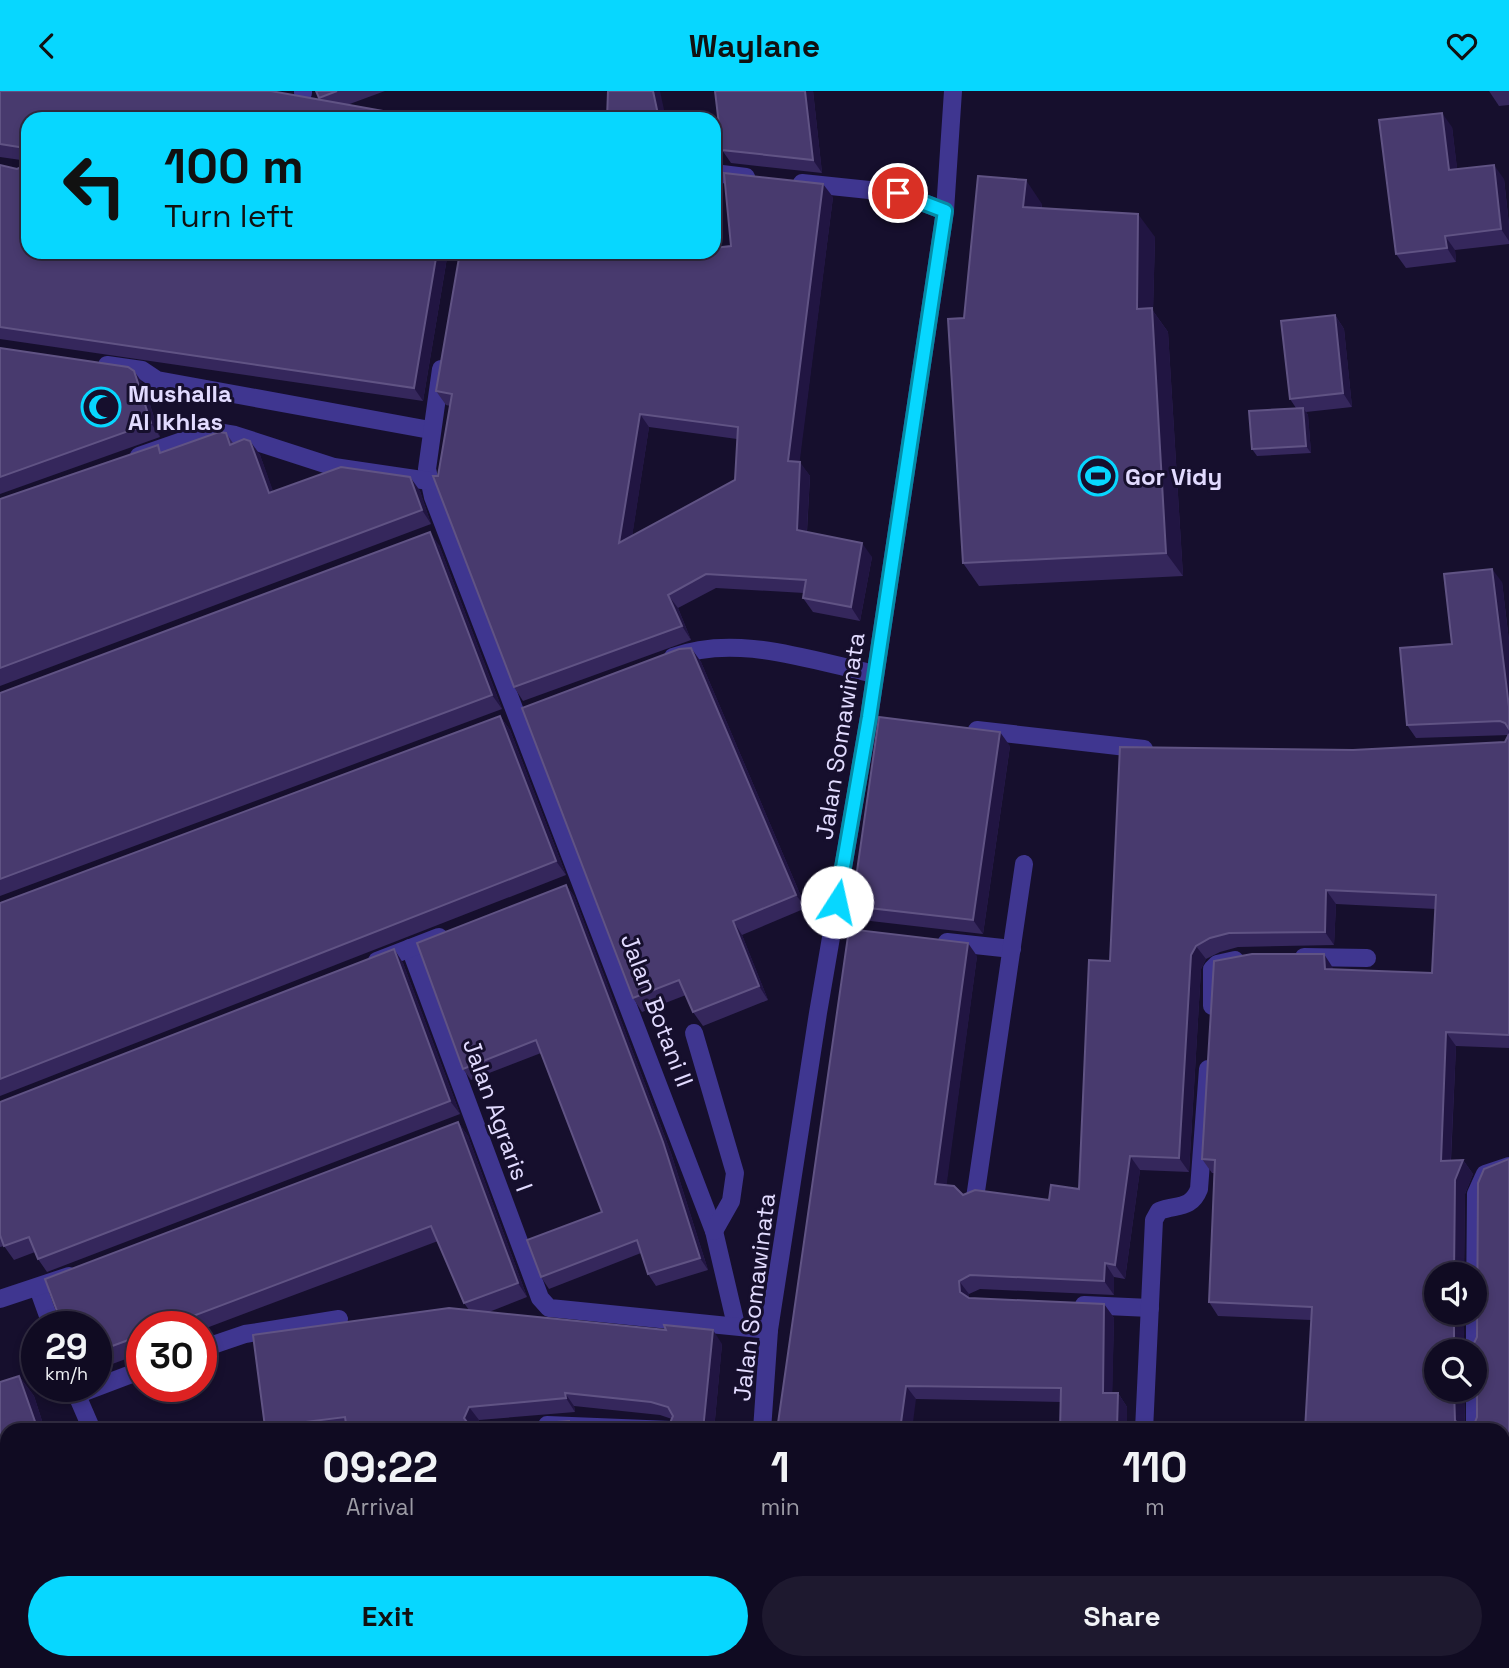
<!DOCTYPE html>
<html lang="en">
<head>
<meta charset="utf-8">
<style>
	body { margin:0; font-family:"Space Grotesk",sans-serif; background:#1e192f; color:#f1f3f6; height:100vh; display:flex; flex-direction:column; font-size:26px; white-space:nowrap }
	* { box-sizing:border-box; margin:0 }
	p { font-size:23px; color:#9c9ba5 }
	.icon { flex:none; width:38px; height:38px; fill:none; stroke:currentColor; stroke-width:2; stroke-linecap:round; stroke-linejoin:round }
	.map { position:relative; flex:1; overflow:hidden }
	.side { position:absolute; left:0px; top:1332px; width:1510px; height:247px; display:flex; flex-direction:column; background:#100b22; border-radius:21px 21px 0 0; box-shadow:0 4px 10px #0003,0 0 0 2px #302b40 }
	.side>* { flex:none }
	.top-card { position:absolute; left:21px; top:21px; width:700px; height:147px; border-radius:21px; box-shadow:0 4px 10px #0003,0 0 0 2px #302b40; background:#07d7ff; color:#111; overflow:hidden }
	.tools { position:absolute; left:1424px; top:1171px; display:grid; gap:14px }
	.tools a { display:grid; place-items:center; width:63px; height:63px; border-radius:50%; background:#100b22; box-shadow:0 4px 10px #0003,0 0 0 2px #302b40; font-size:35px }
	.speed { position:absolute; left:21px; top:1220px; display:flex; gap:14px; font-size:35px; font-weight:700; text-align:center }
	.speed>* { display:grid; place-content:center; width:91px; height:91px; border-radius:50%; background:#100b22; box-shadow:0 4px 10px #0003,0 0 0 2px #302b40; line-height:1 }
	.speed small { font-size:18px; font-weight:400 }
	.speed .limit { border:10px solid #d22; background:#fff; color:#111 }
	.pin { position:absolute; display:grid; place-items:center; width:60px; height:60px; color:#fff; margin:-30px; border:4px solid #fff; border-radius:50%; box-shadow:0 2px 7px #0007 }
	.me { position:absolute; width:77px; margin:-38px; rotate:10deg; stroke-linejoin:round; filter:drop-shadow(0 0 5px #0008) }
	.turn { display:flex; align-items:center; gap:24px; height:147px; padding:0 28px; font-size:32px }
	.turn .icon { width:91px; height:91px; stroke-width:2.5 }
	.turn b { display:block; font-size:49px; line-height:60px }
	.eta { display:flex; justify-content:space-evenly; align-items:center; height:119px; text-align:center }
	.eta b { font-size:42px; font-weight:700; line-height:49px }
	.button { display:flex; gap:14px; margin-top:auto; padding:14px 28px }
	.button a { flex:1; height:80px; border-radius:42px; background:#07d7ff; color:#111; font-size:28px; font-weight:700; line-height:80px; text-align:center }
	.button a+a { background:#1e192f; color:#f1f3f6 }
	header { display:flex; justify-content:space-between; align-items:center; height:91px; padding:0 28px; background:#07d7ff; color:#111; font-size:32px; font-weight:700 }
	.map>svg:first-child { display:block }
</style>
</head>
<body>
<header><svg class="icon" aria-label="back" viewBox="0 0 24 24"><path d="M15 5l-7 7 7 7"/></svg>Waylane<svg class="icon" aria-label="heart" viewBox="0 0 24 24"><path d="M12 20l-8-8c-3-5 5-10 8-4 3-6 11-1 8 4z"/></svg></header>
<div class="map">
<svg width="1509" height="1577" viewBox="0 0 1509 1577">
	<rect width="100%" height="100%" fill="#160f2d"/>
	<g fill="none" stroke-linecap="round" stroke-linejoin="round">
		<g stroke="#3f3690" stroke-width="18">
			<path d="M303,0v2"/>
			<path d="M714,82l32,4"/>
			<path d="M802,92l96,10 47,18"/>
			<path d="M107,274l35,5 15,10 273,50"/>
			<path d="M441,278l-14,100 6,28 281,734 22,94"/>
			<path d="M139,365l72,-25 24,4 99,32 95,14"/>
			<path d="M673,566c64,-24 138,4 202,17"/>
			<path d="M977,639l167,19"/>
			<path d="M947,851l65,7"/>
			<path d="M410,857l130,350 9,10 11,1 209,21"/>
			<path d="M1304,866l63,1"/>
			<path d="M377,870l62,-24"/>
			<path d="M1212,915v-37l5,-5 18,-4"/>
			<path d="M694,942l41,140 -4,28 -17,30"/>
			<path d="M975,1107l49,-334"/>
			<path d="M38,1197l14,39"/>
			<path d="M0,1208l69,-23"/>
			<path d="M1084,1214l66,3"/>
			<path d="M1475,1218l1,-115 9,-20 24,-8"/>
			<path d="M201,1258l44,-15 94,-15"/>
			<path d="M1475,1260v-38"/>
			<path d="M73,1295l19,44"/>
			<path d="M76,1304l66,-25"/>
			<path d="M547,1334l124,5"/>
			<path d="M762,1339l7,-100 49,-317 51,-296 76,-506 8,-120"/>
			<path d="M1144,1339l10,-210 5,-9c17,-7 32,-1 40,-22l9,-120"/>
			<path d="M1475,1339v-41"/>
			<path d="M0,1520l7,-2"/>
			<path d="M237,1572l2,5"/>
			<path d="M764,1572v5"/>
			<path d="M601,1577v-5"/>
		</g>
	</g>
	<g fill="#35275c" fill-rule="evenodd">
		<path d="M0,0l320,9 -4,-9h69l-38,14 -319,14v42l-28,-4z"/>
		<path d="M715,0h98l9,82 -91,-10 -9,-13z"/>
		<path d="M1489,0h20v14l-10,1z"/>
		<path d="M1452,36l5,42 47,10 5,46v19l-54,6 1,12 -50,6 -10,-14z"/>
		<path d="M0,74l28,87h420l-25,149 -423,-62z"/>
		<path d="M833,106l-34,265 11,14 -3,56 65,25 -12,64 -47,-9 -10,-14 1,-5 -88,-5 -38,20 13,32 -168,61 -9,-14 -76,-211 12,-70 -4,-1 -10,-14 278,-139 17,-6zM649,336l88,12 -2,41 -103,56z"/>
		<path d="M1042,113v4l113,29 -2,74 15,21 15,244 -204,10 -16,-23 1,-245z"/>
		<path d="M1335,224l9,14 8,78 -46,5 2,3 3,38 -54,3 -5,-7 44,-41 -6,-9z"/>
		<path d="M0,257l144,37 16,52 -160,57z"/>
		<path d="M226,342l7,10 17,-2 10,14 13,37 137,-15 10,14 11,33 -431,162v-187z"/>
		<path d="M439,454l63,164 -502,187v-203z"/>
		<path d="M1502,491l7,59v407l-53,-2 -5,114h12l10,14 -8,20 -1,80h-27v39h27v35l8,-1 5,-10 32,-178v378l-6,1v-108h-198l6,-110 -93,-4 -9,-14 5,-129h-2l-10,-14 131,-190 99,4 4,-64 -100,-5 -2,41 -96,2 -18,5 -14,7 -5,10 -12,203 -49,-2 -15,109 -11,-2v18l-134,-6 -11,5v4l135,6 10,14 -2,75h6l9,14v21l-67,2 1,-28 -145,-3 -139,31 200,-474 -31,229 17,10 86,5 30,-11 31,-228 243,-211 152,-8 4,-7 -93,3 -9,-13 45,-81zM1437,1260h38l2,66 -2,5 -9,5h-1l-1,-38h-27z"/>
		<path d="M691,557l10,14 105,246 -64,27 26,65 -65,26 -10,-14 -7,-17 -44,17 -9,-14z"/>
		<path d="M500,625l10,14 56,145 -566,221v-193z"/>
		<path d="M1010,655l-27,188 -121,-14 -10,-14z"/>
		<path d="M566,794l8,11 97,257 37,117 -52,16 -8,-12 -7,-21 -92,36 -8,-12 61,-65 -61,-159 -70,27 -8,-11z"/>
		<path d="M394,858l9,14 57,151 -413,158 -9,-13 -3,-7 -21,8 -10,-14 -4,1v-145z"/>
		<path d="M458,1031l10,14 59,161 -38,15 233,32 -8,86h-67l14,-2 9,-5 2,-4 -12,-4 -86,-9 1,6 -96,8 -3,7 99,3h-309l-1,-3 204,-117 -5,-7 -26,-62 -237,89v-3h-59v26l-46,17v-43z"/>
		<path d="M19,1285l15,20 11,34h-38v120l-7,-10v-158z"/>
	</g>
	<g fill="#211542">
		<path d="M653,0h7l6,28h-7z"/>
		<path d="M805,0h8l9,82 -9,-13z"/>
		<path d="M1442,22l10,14 7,57 -10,-14z"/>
		<path d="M1494,74l10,14 5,46v16l-8,-12z"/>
		<path d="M1026,89l16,24 -3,26 -16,-23z"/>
		<path d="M823,93l10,13 -35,278 -10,-14z"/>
		<path d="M1138,123l17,23 -2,74 15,21 15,244 -17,-23 -29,-244z"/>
		<path d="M1445,145l10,14 1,12 -9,-14z"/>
		<path d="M437,161h11l-25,149 -9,-13z"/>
		<path d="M1335,224l9,14 8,78 -9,-14z"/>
		<path d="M134,280l10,14 16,52 -9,-14z"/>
		<path d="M1303,317l5,7 3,38 -5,-7z"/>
		<path d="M640,323l9,13 -20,130 -10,-14z"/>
		<path d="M250,350l10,14 19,52 -10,-14z"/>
		<path d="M800,371l10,14 -4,68 -9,-14z"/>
		<path d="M410,386l10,14 11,33 -9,-14z"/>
		<path d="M430,441l9,13 63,164 -10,-14z"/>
		<path d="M862,452l10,14 -12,64 -9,-14z"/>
		<path d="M1492,478l10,13 7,59v66z"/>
		<path d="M668,504l10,13 13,32 -9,-14z"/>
		<path d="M691,557l10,14 105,246 -10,-13z"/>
		<path d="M500,625l10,14 56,145 -10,-14z"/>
		<path d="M1000,641l10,14 -27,188 -10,-14z"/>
		<path d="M566,794l8,11 97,257 37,117 -8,-12z"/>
		<path d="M1326,799l10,14 -2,41 -9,-13z"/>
		<path d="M733,830l9,14 26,65 -9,-14z"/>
		<path d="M968,852l9,13 -32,241 -10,-13z"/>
		<path d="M1196,855l10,13 -5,10 -12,203 -10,-14 12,-203z"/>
		<path d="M394,858l9,14 57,151 -10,-13z"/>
		<path d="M1324,863l9,14 2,14 -10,-13z"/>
		<path d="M1446,941l10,14 -6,128 -9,-13z"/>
		<path d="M458,1031l10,14 59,161 -9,-14z"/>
		<path d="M1130,1065l10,14 -15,109 -10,-14z"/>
		<path d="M1463,1069l10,14 -8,20 -1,80h-10l1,-94z"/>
		<path d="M1105,1172l9,14v18l-10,-14z"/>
		<path d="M959,1190l10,13v12l-9,-14z"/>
		<path d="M1104,1213l10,14 -2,89 -9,-14z"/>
		<path d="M1454,1222h10v38l-8,-8 -2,-6z"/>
		<path d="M713,1239l9,14 -8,86h-11z"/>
		<path d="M19,1285l15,20 11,34h-7z"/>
		<path d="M906,1295l10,13 -4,31h-12z"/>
		<path d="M1454,1298h10l1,41 -10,-9z"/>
		<path d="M565,1302l9,13 1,6 -9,-14z"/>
		<path d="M1118,1302l9,14v23l-10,-2z"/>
		<path d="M469,1316l10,13 -4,10h-3l-8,-12z"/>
		<path d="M145,1572h6l1,5h-6z"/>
		<path d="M453,1572h7l1,5h-7z"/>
		<path d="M729,1572h9l1,5h-9z"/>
		<rect x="980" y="1572" width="9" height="5"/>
		<rect x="1281" y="1572" width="10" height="5"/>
	</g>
	<g fill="#483a6e" stroke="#605384" stroke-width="2" fill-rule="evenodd">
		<path d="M0,0h271l157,28h-400v33l-3,-4 -25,-4z"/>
		<path d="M316,0h21l-18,7z"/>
		<path d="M608,0h45l6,28h-52z"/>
		<path d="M715,0h90l8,69 -91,-10z"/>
		<path d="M1442,22l7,57 45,-5 7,64 -56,7 2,12 -51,6 -17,-134z"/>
		<path d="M28,70v91h409l-23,136 -414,-61v-162l17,4 11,-5z"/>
		<path d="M724,82l99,11 -35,277 12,1 -3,68 65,13 -11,64 -48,-9 3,-18 -100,-6 -38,21 14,31 -168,61 -81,-211h5l14,-82 -16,-3 24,-139h254v-4l17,-2zM640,323l98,13 -3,53 -116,63z"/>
		<path d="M978,85l48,4 -3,27 115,7 -1,95 15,-1 14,245 -203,10 -15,-244 16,-1z"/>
		<path d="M1335,224l8,78 -53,6 -9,-78z"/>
		<path d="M0,257l128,19 6,4 17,52 -151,54z"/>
		<path d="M1303,317l3,38 -54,3 -3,-38z"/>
		<path d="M219,341l7,1 4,12 14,-6 6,2 19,52 72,-26 69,10 12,33 -422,158v-169l158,-54 2,8z"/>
		<path d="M430,441l62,163 -492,184v-186z"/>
		<path d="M1492,478l17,138v22l-4,-6 -5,-2 -93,4 -7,-77 52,-4 -8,-70z"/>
		<path d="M691,557l105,247 -63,26 26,65 -66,26 -14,-32 -46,18 -111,-290 157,-59z"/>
		<path d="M500,625l56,145 -556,218v-176z"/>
		<path d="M879,626l121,15 -27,188 -121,-14z"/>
		<path d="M1509,643v301l-63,-3 -5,129 22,-1 -8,20 -1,94h-17v39h17v24l2,6 9,5 7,-1 5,-10 1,-154 6,-14 25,-10v370l-6,-6v-93h-198l7,-123 -103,-5 6,-142 -13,-1 12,-198 38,-7h72l1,15 107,4 4,-78 -110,-5 -1,42 -96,1 -19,5 -14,8 -5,9 -12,203 -49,-2 -15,109 -10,-2 -1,18 -134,-6 -11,6 1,11 9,6 135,6 -1,89h15l-1,35 40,2h-97l1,-42 -155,-2 -6,44h-123l72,-501 119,14 -33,241 19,2 9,9 12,-5 74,10 2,-15 28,4 10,-229 21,1 10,-214 233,3 152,-8zM1437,1260h38v19l2,5v42l-2,5 -9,5 -11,-6 -1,-32h-17z"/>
		<path d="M566,794l97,257 37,116 -52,16 -11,-34 -96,37 -14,-37 75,-28 -66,-172 -73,29 -46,-126z"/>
		<path d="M394,858l56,152 -412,158 -9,-22 -25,9 -4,-11v-133z"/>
		<path d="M458,1031l60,161 -54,20 -33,-77 -267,101h-22v8l-46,17v-25h-33l-18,-48z"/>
		<path d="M449,1217l217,22 -2,-5 49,5 -10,100h-56l1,-3 13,1 9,-5 3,-7 -5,-9 -17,-5 -86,-9 1,5 -97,9 -5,11 6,8 6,2 93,-7 1,9h-223l-2,-13 -80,10 -12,-92z"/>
		<path d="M19,1285l19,54h-31v99l-7,2v-149z"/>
		<path d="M1509,1447v130h-50v-5h44v-120z"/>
		<path d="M46,1572h99l1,5h-99z"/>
		<path d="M245,1572h208l1,5h-208z"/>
		<path d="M621,1572h108l1,5h-109z"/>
		<rect x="803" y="1572" width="177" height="5"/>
		<path d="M1153,1572h128v5h-129z"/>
	</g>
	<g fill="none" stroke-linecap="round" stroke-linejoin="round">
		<defs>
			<path id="route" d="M837,811l32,-185 76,-506 -47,-18"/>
		</defs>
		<use href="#route" stroke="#058ca6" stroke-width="18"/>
		<use href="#route" stroke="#07d7ff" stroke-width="12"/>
	</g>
	<defs>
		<symbol id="mosque-ring" viewBox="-11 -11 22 22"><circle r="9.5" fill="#160f2d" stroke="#07d7ff" stroke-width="1.5"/><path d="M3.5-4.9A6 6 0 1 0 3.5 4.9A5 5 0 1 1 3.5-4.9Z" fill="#07d7ff"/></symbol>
		<symbol id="stadium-ring" viewBox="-11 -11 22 22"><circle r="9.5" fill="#160f2d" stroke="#07d7ff" stroke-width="1.5"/><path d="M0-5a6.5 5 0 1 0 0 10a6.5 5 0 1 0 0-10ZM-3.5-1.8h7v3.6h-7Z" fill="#07d7ff"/></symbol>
	</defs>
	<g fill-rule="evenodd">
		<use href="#mosque-ring" x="79" y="294" width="44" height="44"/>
		<use href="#stadium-ring" x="1076" y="363" width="44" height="44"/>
	</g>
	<g text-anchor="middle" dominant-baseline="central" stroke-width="6" stroke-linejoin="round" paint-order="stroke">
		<g font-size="24" font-weight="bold" fill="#e2dbff" stroke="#160f2d" text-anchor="start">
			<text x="128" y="302">Mushalla<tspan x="128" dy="28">Al Ikhlas</tspan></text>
			<text x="1125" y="385">Gor Vidy</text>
		</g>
		<g font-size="24" fill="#e2dbff" stroke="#160f2d">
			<text transform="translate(840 645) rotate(-81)">Jalan Somawinata</text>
			<text transform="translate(657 919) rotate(69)">Jalan Botani II</text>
			<text transform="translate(498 1024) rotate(70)">Jalan Agraris I</text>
			<text transform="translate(754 1206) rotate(-83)">Jalan Somawinata</text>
		</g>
	</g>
</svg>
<div class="tools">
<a><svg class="icon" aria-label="sound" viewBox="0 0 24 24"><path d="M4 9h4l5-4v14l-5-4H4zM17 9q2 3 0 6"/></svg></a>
<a><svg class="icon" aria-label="search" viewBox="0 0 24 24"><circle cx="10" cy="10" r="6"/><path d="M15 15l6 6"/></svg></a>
</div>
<div class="speed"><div>29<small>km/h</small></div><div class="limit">30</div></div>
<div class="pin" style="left:898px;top:102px;background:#d93025"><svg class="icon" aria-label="arrive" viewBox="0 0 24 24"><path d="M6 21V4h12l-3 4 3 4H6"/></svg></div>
<svg class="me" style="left:837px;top:811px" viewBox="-20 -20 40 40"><circle r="19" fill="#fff"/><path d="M0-13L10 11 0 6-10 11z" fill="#07d7ff"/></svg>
<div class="top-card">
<div class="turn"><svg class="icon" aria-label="left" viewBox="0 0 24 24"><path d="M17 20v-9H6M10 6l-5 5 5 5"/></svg><div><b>100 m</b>Turn left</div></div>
</div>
<section class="side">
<div class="eta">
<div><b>09:22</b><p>Arrival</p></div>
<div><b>1</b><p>min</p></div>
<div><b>110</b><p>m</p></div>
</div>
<div class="button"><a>Exit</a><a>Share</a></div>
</section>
</div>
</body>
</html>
